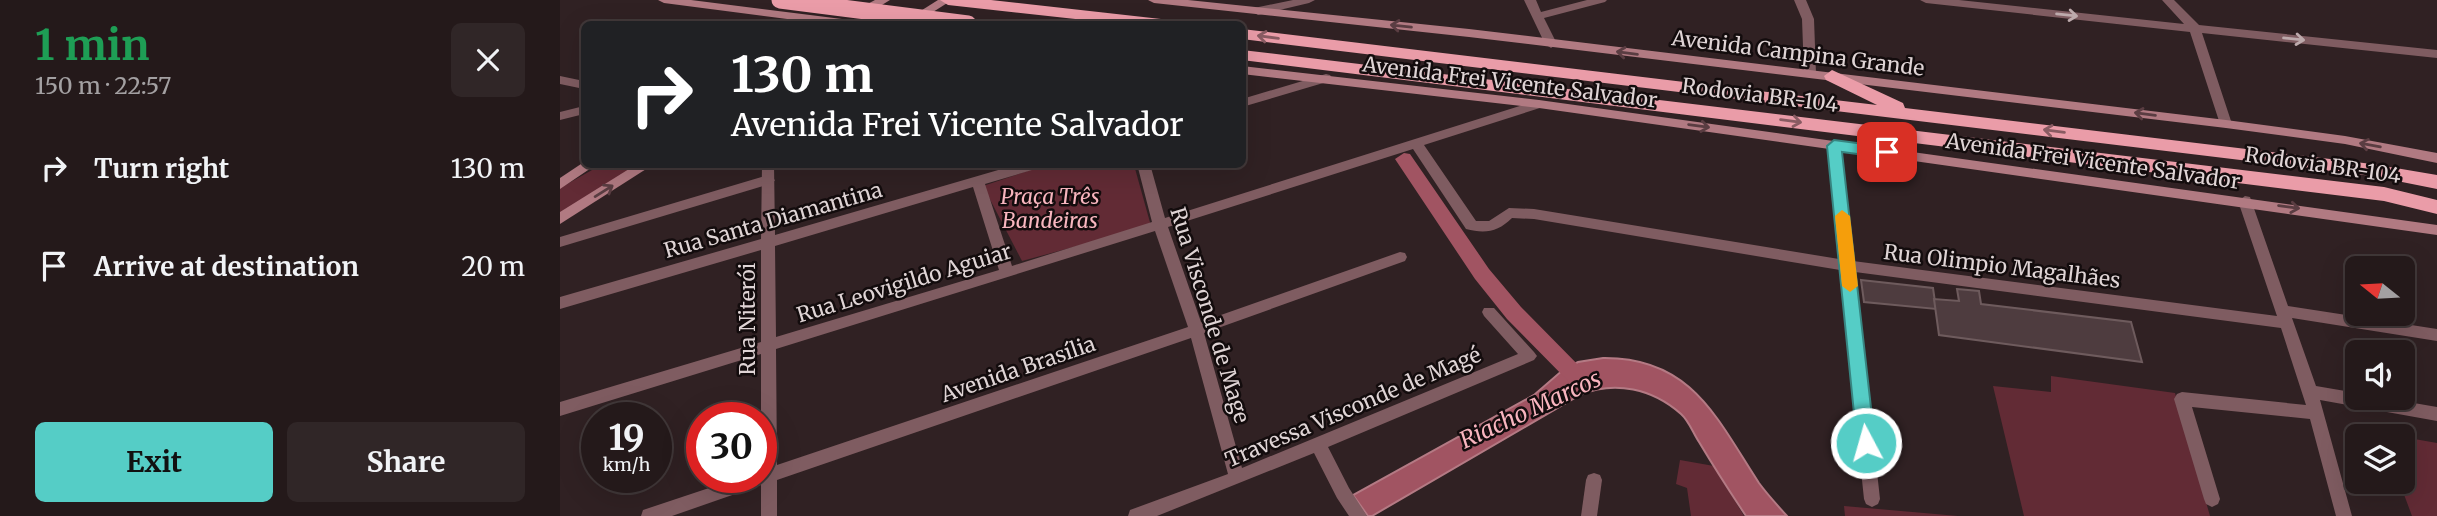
<!DOCTYPE html>
<html lang="en">
<head>
<meta charset="utf-8">
<style>
	body { margin:0; font-family:Merriweather,serif; background:#302627; color:#f1f3f6; height:100vh; display:flex; flex-direction:column; font-size:26px; white-space:nowrap }
	* { box-sizing:border-box; margin:0 }
	p { font-size:23px; color:#a3a0a2 }
	.icon { flex:none; width:38px; height:38px; fill:none; stroke:currentColor; stroke-width:2; stroke-linecap:round; stroke-linejoin:round }
	.map { position:relative; flex:1; overflow:hidden }
	.panel { display:flex; flex-direction:column; background:#24191a; width:560px }
	.panel>* { flex:none }
	.banner { position:absolute; left:21px; top:21px; width:665px; height:147px; border-radius:10px; box-shadow:0 7px 28px #0002,0 0 0 2px #413839; background:#202124; color:#fff; overflow:hidden }
	.needle { width:46px; rotate:288deg }
	.tools { position:absolute; left:1785px; top:256px; display:grid; gap:14px }
	.tools a { display:grid; place-items:center; width:70px; height:70px; border-radius:10px; background:#24191a; box-shadow:0 7px 28px #0002,0 0 0 2px #413839; font-size:35px }
	.speed { position:absolute; left:21px; top:402px; display:flex; gap:14px; font-size:35px; font-weight:700; text-align:center }
	.speed>* { display:grid; place-content:center; width:91px; height:91px; border-radius:50%; background:#24191a; box-shadow:0 7px 28px #0002,0 0 0 2px #413839; line-height:1 }
	.speed small { font-size:18px; font-weight:400 }
	.speed .limit { border:10px solid #d22; background:#fff; color:#111 }
	.pin { position:absolute; display:grid; place-items:center; width:60px; height:60px; color:#fff; margin:-30px; border-radius:14px; box-shadow:0 4px 10px #0006 }
	.me { position:absolute; width:77px; margin:-38px; rotate:354deg; stroke-linejoin:round; filter:drop-shadow(0 0 5px #0008) }
	.turn { display:flex; align-items:center; gap:24px; height:147px; padding:0 35px; font-size:32px }
	.turn .icon { width:91px; height:91px; stroke-width:2.5 }
	.turn b { display:block; font-size:49px; line-height:60px }
	.round { display:grid; place-items:center; flex:none; width:74px; height:74px; border-radius:10px; background:#302627 }
	.summary { display:flex; align-items:center; justify-content:space-between; height:119px; padding:0 35px }
	h1 { font-size:42px; font-weight:700; line-height:52px; color:#1e9e55 }
	.cta { display:flex; gap:14px; margin-top:auto; padding:14px 35px }
	.cta a { flex:1; height:80px; border-radius:10px; background:#55cdc6; color:#111; font-size:28px; font-weight:700; line-height:80px; text-align:center }
	.cta a+a { background:#302627; color:#f1f3f6 }
	ul { padding:0; list-style:none }
	li { display:flex; align-items:center; gap:21px; height:98px; padding:0 35px }
	li div { flex:1 }
	li b { display:block; font-size:26px }
	li em { font-style:normal }
	main { display:flex; flex:1; min-height:0 }
	.map>svg:first-child { display:block }
</style>
</head>
<body>
<main>
<section class="panel">
<div class="summary"><div><h1>1 min</h1><p>150 m · 22:57</p></div><a class="round"><svg class="icon" aria-label="close" viewBox="0 0 24 24"><path d="M6 6l12 12M18 6L6 18"/></svg></a></div>
<ul>
<li><svg class="icon" aria-label="right" viewBox="0 0 24 24"><path d="M7 20v-9h11M14 6l5 5-5 5"/></svg><div><b>Turn right</b></div><em>130 m</em></li>
<li><svg class="icon" aria-label="arrive" viewBox="0 0 24 24"><path d="M6 21V4h12l-3 4 3 4H6"/></svg><div><b>Arrive at destination</b></div><em>20 m</em></li>
</ul>
<div class="cta"><a>Exit</a><a>Share</a></div>
</section>
<div class="map">
<svg width="1877" height="516" viewBox="0 0 1877 516">
	<rect width="100%" height="100%" fill="#302123"/>
	<g fill="#622b35">
		<path d="M41,165h41l-82,52v-29z"/>
		<path d="M485,165h89l17,61 -129,35 -39,-75z"/>
		<path d="M1491,376l124,17 35,123h-186l-31,-130 58,6z"/>
		<path d="M1843,437l34,6v73h-25l-13,-35h4z"/>
		<path d="M1120,460l34,6 30,50h-53l-4,-28 -11,-4z"/>
		<path d="M1284,506l114,10h-113z"/>
	</g>
	<path fill="#a15462" stroke="#b47a84" stroke-width="2" d="M1043,358c89,-1 114,61 156,125 8,11 18,22 28,33h-41c-16,-24 -32,-49 -47,-74 -6,-9 -10,-21 -18,-28 -28,-25 -66,-34 -101,-19l-208,121h-4l-15,-21 181,-100 30,-26 14,-7z"/>
	<g fill="none" stroke-linecap="round" stroke-linejoin="round">
		<path fill="#a15462" fill-rule="evenodd" d="M844,153l6,1 79,115 32,38 67,68 4,6 -4,6 -7,3 -7,-3 -67,-68 -32,-40 -80,-120z"/>
	</g>
	<g fill="#4e3c3f" stroke="#6e5b5d" stroke-width="2">
		<path d="M1301,280l72,8 3,21 -72,-7z"/>
		<path d="M1397,289l22,2 2,13 150,18 11,40 -203,-27 -5,-36 25,2z"/>
	</g>
	<g fill="none" stroke-linecap="round" stroke-linejoin="round">
		<path fill="#7f5c61" fill-rule="evenodd" d="M208,175l7,5 -2,3 -213,64v-10z"/>
		<g fill="#7f5c61" fill-rule="evenodd">
			<path d="M733,0h22l-6,3 -51,12 -6,-4 2,-3z"/>
			<path d="M964,0h12l5,12 46,-12h20l-2,2 -61,16 13,26 -6,4 -6,-4z"/>
			<path d="M1234,0h12l8,19 2,55 -6,4 -6,-4 -2,-55z"/>
			<path d="M1360,0h39l225,24 -22,-24h12l25,25 238,25v8l-235,-25 30,91 -6,4 -6,-4 -30,-92 -264,-29z"/>
			<path d="M766,74l4,1 2,3 -2,3 -88,26v-8z"/>
			<path d="M0,76l24,5v8l-24,-5z"/>
			<path d="M979,100l6,4 -2,3 -119,38 52,76h13l20,-13 25,1 305,50 -11,-113 6,-5 6,5 13,115 424,55 -39,-115 7,-5 5,1 38,109 149,23v12l-145,-23 24,68 41,7v4h22l58,10v14l-117,-21 32,116h-16l-26,-97 -118,-12 28,92 -2,5 -6,3 -6,-3 -2,-5 -30,-100 3,-5 5,-2 124,13 -25,-77 -426,-56 25,227 -2,5 -6,3 -6,-3 -2,-5 -24,-229 -306,-51 -22,-1c-14,14 -27,16 -46,11l-53,-80 -245,78 33,95 199,-70 5,1 2,4 -2,4 -201,72 38,135 276,-114 -34,-38 -2,-4 2,-4h10l40,44 3,4 -3,4 -206,87 21,41 18,28h-18l-12,-18 -23,-45 -157,63h-29l2,-6 98,-36 -37,-136 -414,142v36h-16v-31l-89,31h-31l2,-6 96,-32h22v-124l-201,62v-14l201,-60v-92l-201,59v-12l201,-58 1,-75h12l1,71 244,-71h24l-1,3 -57,17 27,82 140,-44 -15,-58h13l15,54zM413,187l26,83 -223,67 -1,-91zM595,231l33,96 -411,138 -1,-116z"/>
			<path d="M24,106v8l-24,6v-8z"/>
			<path d="M1034,473l6,2 2,5 -5,36h-16l5,-36 2,-5z"/>
		</g>
		<g fill="#b17a82" fill-rule="evenodd">
			<path d="M98,0h33l159,20 6,4h-30l-162,-21z"/>
			<path d="M315,0h15l-26,16h-8v-6z"/>
			<path d="M378,0h14l-38,24h-14z"/>
			<path d="M588,0h40l281,29 757,91 119,16 92,17v10l-92,-19 -119,-16 -757,-91 -315,-34z"/>
			<path d="M682,66l297,34 898,125v10l-898,-127 -297,-34z"/>
			<path d="M24,162v2h13l-37,25v-11z"/>
			<path d="M77,164h17l-94,60v-12z"/>
		</g>
		<g fill="#ea9ca8" fill-rule="evenodd">
			<path d="M380,0h51l170,19 8,5h-48l-173,-19z"/>
			<path d="M682,29l635,76 -51,-25 -2,-4 8,-6 71,33 2,5 467,56 65,11v14l-65,-13 -1130,-137z"/>
			<path d="M682,50l1142,137 53,13v14l-53,-13 -1142,-141z"/>
		</g>
		<path stroke="#ea9ca8" stroke-width="17" d="M220,0l188,24"/>
	</g>
	<defs><path id="oneway-shaft" d="M-6 0H5M1.5-3L5.5 0L1.5 3" fill="none" stroke-width="1.6" stroke-linecap="round" stroke-linejoin="round" transform="scale(1.75)"/></defs>
	<g stroke="#bdaaac">
		<use href="#oneway-shaft" transform="translate(1507 15) rotate(6)"/>
		<use href="#oneway-shaft" transform="translate(1734 39) rotate(6)"/>
	</g>
	<g stroke="#5a3d42">
		<use href="#oneway-shaft" transform="translate(841 26) rotate(-174)"/>
		<use href="#oneway-shaft" transform="translate(1067 53) rotate(-173)"/>
		<use href="#oneway-shaft" transform="translate(1585 114) rotate(-173)"/>
		<use href="#oneway-shaft" transform="translate(1139 126) rotate(8)"/>
		<use href="#oneway-shaft" transform="translate(1810 145) rotate(-170)"/>
		<use href="#oneway-shaft" transform="translate(44 191) rotate(-32)"/>
		<use href="#oneway-shaft" transform="translate(1729 207) rotate(8)"/>
	</g>
	<g stroke="#895b62">
		<use href="#oneway-shaft" transform="translate(708 37) rotate(-173)"/>
		<use href="#oneway-shaft" transform="translate(1231 121) rotate(7)"/>
		<use href="#oneway-shaft" transform="translate(1494 131) rotate(-173)"/>
	</g>
	<path fill="#55cdc6" stroke="#378581" stroke-width="2" d="M1274,140l53,7 8,5 -8,6 -45,-6 33,291 -3,6 -6,2 -6,-2 -3,-6 -30,-297z"/>
	<path fill="#f59e0b" d="M1282,210l8,6 8,70 -8,6 -8,-6 -7,-70z"/>
	<g text-anchor="middle" dominant-baseline="central" stroke-width="5" stroke-linejoin="round" paint-order="stroke">
		<g font-size="21" fill="#dfd4d5" stroke="#130c0d">
			<text transform="translate(1238 53) rotate(7)">Avenida Campina Grande</text>
			<text transform="translate(950 82) rotate(7)">Avenida Frei Vicente Salvador</text>
			<text transform="translate(1200 95) rotate(7)">Rodovia BR-104</text>
			<text transform="translate(1533 161) rotate(8)">Avenida Frei Vicente Salvador</text>
			<text transform="translate(1763 165) rotate(8)">Rodovia BR-104</text>
			<text transform="translate(213 220) rotate(-16)">Rua Santa Diamantina</text>
			<text transform="translate(1442 266) rotate(7)">Rua Olimpio Magalhães</text>
			<text transform="translate(344 283) rotate(-17)">Rua Leovigildo Aguiar</text>
			<text transform="translate(650 315) rotate(73)">Rua Visconde de Mage</text>
			<text transform="translate(187 319) rotate(-90)">Rua Niterói</text>
			<text transform="translate(458 369) rotate(-19)">Avenida Brasília</text>
			<text transform="translate(793 407) rotate(-23)">Travessa Visconde de Magé</text>
		</g>
		<g font-size="21" font-style="italic" fill="#f9b6bf" stroke="#130c0d">
			<text x="490" y="196">Praça Três<tspan x="490" dy="24">Bandeiras</tspan></text>
		</g>
		<g font-size="23" font-style="italic" fill="#f8b4be" stroke="#130c0d">
			<text transform="translate(970 409) rotate(-25)">Riacho Marcos</text>
		</g>
	</g>
</svg>
<div class="tools">
<a><svg class="needle" viewBox="-14 -14 28 28"><path d="M0-13l5 13h-10z" fill="#e53935"/><path d="M0 13l5-13h-10z" fill="#a3a0a2"/></svg></a>
<a><svg class="icon" aria-label="sound" viewBox="0 0 24 24"><path d="M4 9h4l5-4v14l-5-4H4zM17 9q2 3 0 6"/></svg></a>
<a><svg class="icon" aria-label="layers" viewBox="0 0 24 24"><path d="M12 4l9 5-9 5-9-5zM3 14l9 5 9-5"/></svg></a>
</div>
<div class="speed"><div>19<small>km/h</small></div><div class="limit">30</div></div>
<div class="pin" style="left:1327px;top:152px;background:#d93025"><svg class="icon" aria-label="arrive" viewBox="0 0 24 24"><path d="M6 21V4h12l-3 4 3 4H6"/></svg></div>
<svg class="me" style="left:1306px;top:443px" viewBox="-20 -20 40 40"><circle r="17" fill="#55cdc6" stroke="#fff" stroke-width="3"/><path d="M0-11L8 9 0 5-8 9z" fill="#fff"/></svg>
<div class="banner">
<div class="turn"><svg class="icon" aria-label="right" viewBox="0 0 24 24"><path d="M7 20v-9h11M14 6l5 5-5 5"/></svg><div><b>130 m</b>Avenida Frei Vicente Salvador</div></div>
</div>
</div>
</main>
</body>
</html>
